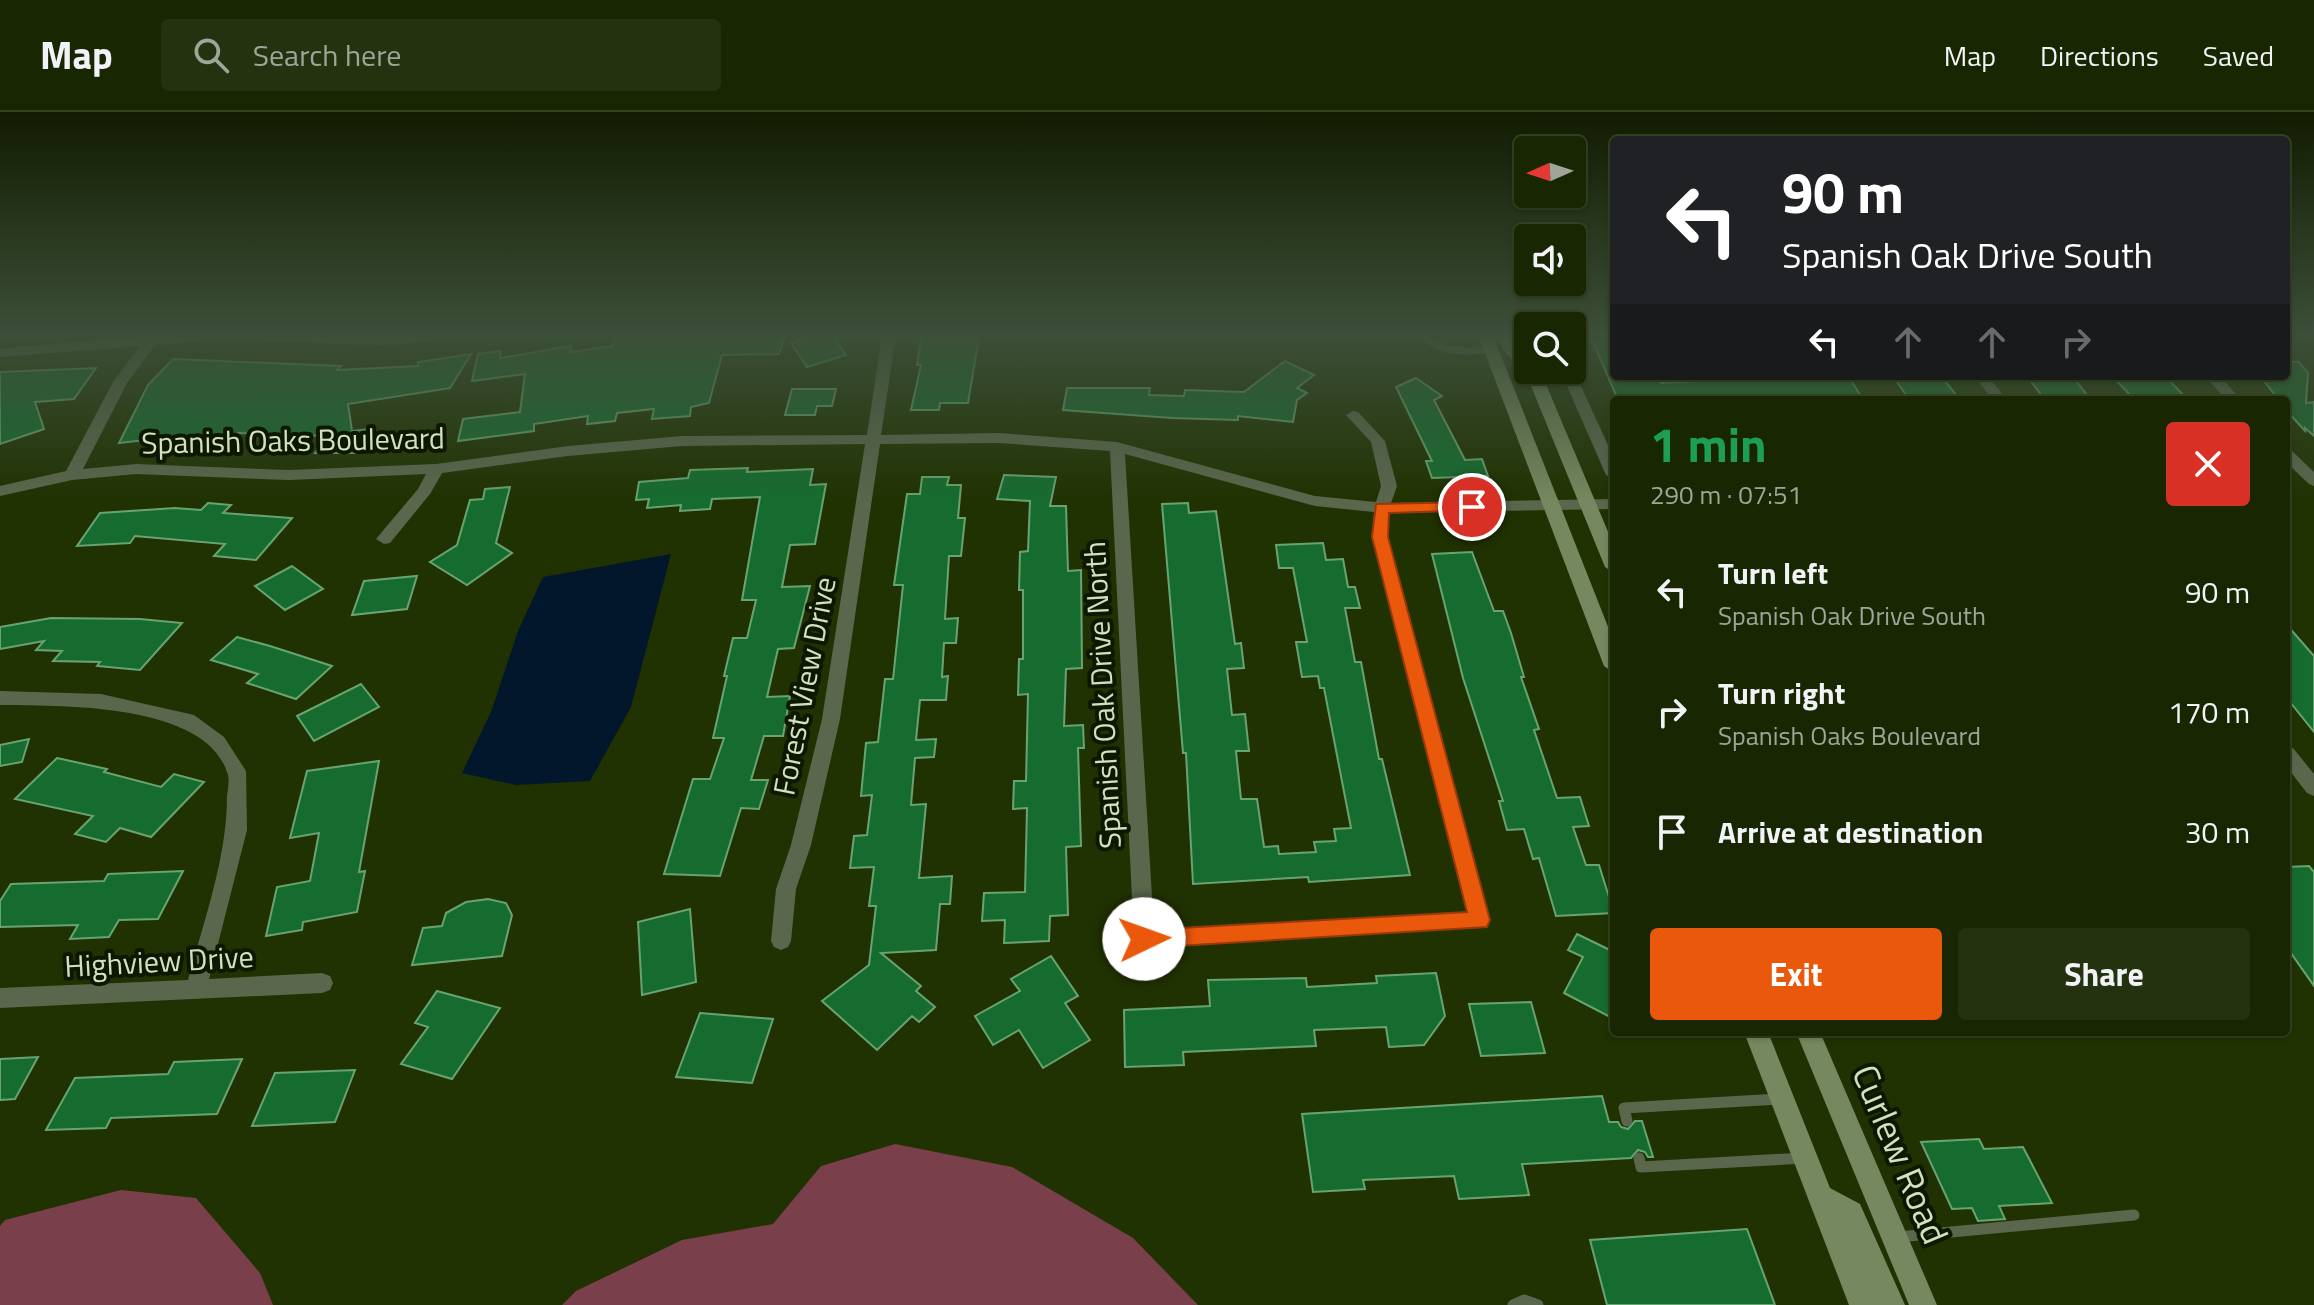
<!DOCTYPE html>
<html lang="en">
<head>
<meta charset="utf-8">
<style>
	body { margin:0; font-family:"Titillium Web",sans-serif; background:#253210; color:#f1f3f6; height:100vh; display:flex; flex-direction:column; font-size:30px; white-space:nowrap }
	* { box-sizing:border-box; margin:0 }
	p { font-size:26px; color:#9fa599 }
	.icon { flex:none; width:44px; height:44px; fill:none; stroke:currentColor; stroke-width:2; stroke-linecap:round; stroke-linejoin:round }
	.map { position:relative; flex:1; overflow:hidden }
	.sheet { position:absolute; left:1610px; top:284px; width:680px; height:640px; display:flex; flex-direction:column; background:#182601; border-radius:8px; box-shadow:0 2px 6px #0004,0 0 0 2px #364323 }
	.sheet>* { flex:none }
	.top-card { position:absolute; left:1610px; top:24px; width:680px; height:244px; border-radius:8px; box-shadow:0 2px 6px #0004,0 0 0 2px #364323; background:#202124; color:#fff; overflow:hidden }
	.needle { width:52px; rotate:267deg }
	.controls { position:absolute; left:1514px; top:24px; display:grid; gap:16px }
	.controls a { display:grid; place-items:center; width:72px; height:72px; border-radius:8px; background:#182601; box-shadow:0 2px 6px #0004,0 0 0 2px #364323; font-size:40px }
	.pin { position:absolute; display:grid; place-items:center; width:68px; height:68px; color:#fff; margin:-34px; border:4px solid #fff; border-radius:50%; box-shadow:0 2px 8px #0007 }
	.me { position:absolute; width:88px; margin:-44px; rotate:87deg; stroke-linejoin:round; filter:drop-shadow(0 0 6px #0008) }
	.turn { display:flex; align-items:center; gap:28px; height:168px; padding:0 40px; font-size:36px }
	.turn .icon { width:104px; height:104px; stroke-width:2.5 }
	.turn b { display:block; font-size:56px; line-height:68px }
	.lanes { display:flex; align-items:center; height:76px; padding:0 40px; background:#0003; justify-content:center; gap:40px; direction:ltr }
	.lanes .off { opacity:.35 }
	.round { display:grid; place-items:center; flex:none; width:84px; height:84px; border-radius:8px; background:#253210 }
	.overview { display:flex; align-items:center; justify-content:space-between; height:136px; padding:0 40px }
	h1 { font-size:48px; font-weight:700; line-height:60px; color:#1e9e55 }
	.primary-button { display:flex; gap:16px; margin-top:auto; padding:16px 40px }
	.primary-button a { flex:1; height:92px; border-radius:8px; background:#ea580c; color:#fff; font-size:32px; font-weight:700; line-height:92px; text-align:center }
	.primary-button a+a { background:#253210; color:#f1f3f6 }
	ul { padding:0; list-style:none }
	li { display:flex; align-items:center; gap:24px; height:120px; padding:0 40px }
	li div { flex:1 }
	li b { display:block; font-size:30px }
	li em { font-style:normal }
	header { display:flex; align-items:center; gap:48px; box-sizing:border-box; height:112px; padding:0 40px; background:#182601; border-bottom:2px solid #364323 }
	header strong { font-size:38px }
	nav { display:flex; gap:44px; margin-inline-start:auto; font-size:28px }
	.search { width:560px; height:72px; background:#253210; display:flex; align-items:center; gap:20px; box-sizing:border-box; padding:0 28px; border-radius:8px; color:#9fa599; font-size:30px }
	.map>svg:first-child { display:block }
</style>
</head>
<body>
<header>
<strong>Map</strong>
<div class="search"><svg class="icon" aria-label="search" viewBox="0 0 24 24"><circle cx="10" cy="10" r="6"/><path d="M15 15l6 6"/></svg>Search here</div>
<nav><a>Map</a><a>Directions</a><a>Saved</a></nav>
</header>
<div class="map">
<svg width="2314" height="1193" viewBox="0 0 2314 1193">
	<rect width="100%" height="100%" fill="#203201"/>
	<g fill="#79404b">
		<path d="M895,1032l117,23 121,71 65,67h-636l14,-14 106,-51 91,-16 48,-58z"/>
		<path d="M121,1078l75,8 64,75 13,32h-273v-79l5,-6z"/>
	</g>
	<path fill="#02172b" d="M671,442l-40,153 -41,74 -74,4 -54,-12 29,-61 27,-81 25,-54z"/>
	<g fill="#166c2f" stroke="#69a372" stroke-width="2">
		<path d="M623,223h162l-6,19 -57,1 -13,48 -18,4 -1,9 -38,3 2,-10 -37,4 -2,8 -28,3 1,-8 -54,8v7l-76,10 5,-22 57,-7 5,-38 -53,7 6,-27 23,-3 -1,7 71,-12v6l42,-6 1,-10z"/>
		<path d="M819,223h13l14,20 -39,12 -16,-24z"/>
		<path d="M1590,223h24v41h30l2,3 12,-1 3,5 77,-4 -2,-3h112l13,20 -87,4h-156z"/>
		<path d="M979,225l-11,66h-28l-1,7h-28l10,-45h-4l4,-27z"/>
		<path d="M471,242l-21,34 -102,16 4,27 18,-2 -15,24h-40l12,-17 -89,-3 -2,3h-27l-7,8 -27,-1 6,-7 -62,7 29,-58 25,-26 168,7 -4,4 81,-4v-4z"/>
		<path d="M1285,249l29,14 -17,13 10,5 -10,7 -4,22 -55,-6v4l-66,-2 -109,-8 4,-22h83l-1,7 35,1 1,-6 59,2z"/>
		<path d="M2286,250h13l9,11 -2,30 8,-1v34l-9,-8v3l-19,-21v-10h-7l-19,-24h26z"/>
		<path d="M96,256l-22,31 -39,3 9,27 -44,15v-72z"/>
		<path d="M1893,264h48l16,20 -49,2z"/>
		<path d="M2027,264h45l19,24h-46z"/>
		<path d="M2112,264h53l23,24h-40l-4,-4h-13z"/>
		<path d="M1416,266l26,18 -8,4 31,60 17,-1 6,17 -56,2 -6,-17h6l-36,-74z"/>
		<path d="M792,277h44l-4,17h-15l-2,9h-30z"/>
		<path d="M748,356l-1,4 66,-3 -3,16 16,-1 -11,60 -25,1 -8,42 28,-1 -16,62 -16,1 -11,48 23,-1 -7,40h-19l-13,44h17l-9,29 -18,-1 -21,68 -56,-2 29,-95h17l14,-41h-11l14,-62h-3l9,-38h14l9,-38h-14l18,-103 -48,2 -2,10 -30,2 1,-6 -34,3 2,-9 -13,1 3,-18 49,-4 2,-8z"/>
		<path d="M1004,363l52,2 -6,29h16l2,65 13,-1 1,98 -16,1 -2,57 19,-1 1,23h-6l3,98 -15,1 2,68 -18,1 -1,25 -45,2 1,-23 -23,1 2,-28 41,-1 2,-84 -14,1 1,-28h12l2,-87 -10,1 1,-36h4v-69h-4l1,-38 8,-1 2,-50 -33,-2z"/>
		<path d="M922,365h27l-2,8h14l-3,33h7l-4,38h-12l-4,63 13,-1 -2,25h-12l-2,34 6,-1 -2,24h-26l-4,40 20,-1 -2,18 -19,1 -4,47 15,-1 -7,74 33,-2 -2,28h-10l-4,46 -55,3 40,33 -5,5 19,16 -16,15 -7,-6 -35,34 -55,-49 47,-36 7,-59h-7l5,-39 -24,1 4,-32 13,-1 5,-40 -11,1 5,-53 12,-1 7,-63h8l10,-94h-9l13,-91h13z"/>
		<path d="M510,375l-14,56 16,10 -45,32 -37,-23 27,-17 13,-45 13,-1 2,-10z"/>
		<path d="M208,391l23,2 -8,8 69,5 -36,42 -42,-4 11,-12 -90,-8 -5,7 -53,3 23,-33 75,-5 26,2z"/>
		<path d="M1188,391l1,10 27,-2 19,133 6,-1 3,25 -17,1 5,46 13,-1 4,37h-13l5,48h16l7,48 14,-1 1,8 37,-2 -2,-10 22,-1 -2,-12 17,-1 -27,-140h-4l-2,-12 -16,1 -6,-35h11l-14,-74h-14l-3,-23 47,-2 3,17 17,-1 5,28h7l5,21h-15l10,54h6l18,97h3l28,116 -101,7 -1,-5 -115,7 -7,-131h-3l-21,-249z"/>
		<path d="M1472,440l22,59h9l8,22 13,44h-3l18,52 -5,1 23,68 23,-1 9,29 -16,1 13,38h13l15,48 -58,3 -17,-58 -6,1 -9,-30 -17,1 -8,-29h4l-40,-123 -31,-124z"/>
		<path d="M292,454l31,23 -38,21 -30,-24z"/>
		<path d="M417,464l-10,33 -55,6 12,-34z"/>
		<path d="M51,506l89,1 42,4 -42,47 -43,-4 3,-4 -47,-1 9,-10 -26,-1 8,-9 -44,8v-22z"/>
		<path d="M2286,512l28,32v76l-28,-35z"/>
		<path d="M237,525l33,9 62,20 -36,33 -49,-16 11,-9 -47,-14z"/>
		<path d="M361,572l18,23 -65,34 -17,-25z"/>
		<path d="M29,627l-7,23 -22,4v-21z"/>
		<path d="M57,646l50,11 -3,3 57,15 13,-13 30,8 -53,55 -31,-9 -14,14 -31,-8 18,-18 -78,-17z"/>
		<path d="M379,649l-20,111 6,-1 -8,41 -54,10 -1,8 -36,6 11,-49 33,-6 9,-48 -29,5 17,-67z"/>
		<path d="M2309,754l5,6v114l-28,-40v-79z"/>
		<path d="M183,759l-25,48 -39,1 -10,17 -39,2 8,-14 -78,2v-26l11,-17 93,-3 4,-7z"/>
		<path d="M488,787l18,4 6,12 -10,41 -90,9 11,-37 19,-2 4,-13 20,-11z"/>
		<path d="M690,797l6,73 -54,13 -4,-73z"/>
		<path d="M1577,822l37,18v67l-50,-26 19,-36 -15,-7z"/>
		<path d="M1051,844l27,40 -13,7 25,37 -47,28 -24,-38 -26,15 -18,-29 45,-25 -9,-12z"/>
		<path d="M1436,861l9,43 -21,29 -35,2 -3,-20 -72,3 2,16 -133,6 1,13 -59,2 -1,-57 86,-4 -2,-26 98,-2 1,9 70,-4 -1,-7z"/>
		<path d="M437,879l63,17 -48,71 -51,-15 27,-37 -13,-4z"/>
		<path d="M1531,890l14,51 -64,3 -12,-52z"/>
		<path d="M700,901l73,6 -21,64 -76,-6z"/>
		<path d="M38,945l-23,42 -15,1v-41z"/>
		<path d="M242,947l-25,55 -106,4 -5,10 -60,2 29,-52 93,-4 6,-12z"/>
		<path d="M355,958l-20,52 -83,4 23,-53z"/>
		<path d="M1602,984l7,26h9l3,5 7,2 7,-8h7l11,36h-5l-3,-5 -7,-2 -7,8 -109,6 7,31 -70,4 -5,-23 -91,4 2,9 -52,3 -11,-78z"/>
		<path d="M1979,1027l5,10 39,-2 29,56 -53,3 6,13 -27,2 -6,-13 -20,1 -31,-67z"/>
		<path d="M1747,1117l28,76h-168l-17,-65z"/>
	</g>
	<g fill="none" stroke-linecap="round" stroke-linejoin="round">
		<path stroke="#5b674d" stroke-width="7" d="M1423,223c18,20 43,16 67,15"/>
		<g stroke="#5b674d" stroke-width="11">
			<path d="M1627,1009l-3,-13 155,-9"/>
			<path d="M1639,1046l2,9 164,-9"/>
			<path d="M1898,1125l236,-22"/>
			<path d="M1513,1193l11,-5 14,5"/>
		</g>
		<g fill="#5b674d" fill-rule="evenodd">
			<path d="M151,223h316l-7,4 -79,6 -158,-6 -68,6 -28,38 -44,86 53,-5 153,6 147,-6 132,-18 114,-10 185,-1 15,-100h14l-15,100 118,-2 118,9 198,54 61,6 5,-16 -10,-44 -25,-27 7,-4 5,1 27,29 12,45 -6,17 223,-4v10l-225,4 -1,24 102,383 -3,6 -343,22 -7,-3 -3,-6 -24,-488 -111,-8 -119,1 -40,275 -29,126 -15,44 -5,52 -3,6 -7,3 -7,-3 -3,-6 5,-52 15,-44 31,-126 43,-275 -183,2 -114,10 -126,17 -12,21 -40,49 -6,1 -8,-5 42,-50 8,-15 -137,6 -153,-6 -64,6 -72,16v-10l66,-15 47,-89 27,-36 -140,11v-8zM1125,342l190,52 59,6 -2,25 96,375 -314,17z"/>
			<path d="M1572,255l42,91v22l-8,-5 -46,-105h12z"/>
			<path d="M1974,264h14l19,24h-14z"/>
			<path d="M2205,264h15l21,24h-15z"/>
			<path d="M2286,336l5,2 23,22v14l-5,-2 -23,-22z"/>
			<path d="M0,579l101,3 93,21 30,22 22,34 1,59 -38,149 113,-6 8,3 3,7 -3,7 -8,3 -322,15v-20l188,-8c16,-60 39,-122 39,-184 1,-7 3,-18 0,-24 -23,-70 -168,-66 -227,-67z"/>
			<path d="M2286,634l7,2 21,26v22l-7,-3 -21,-27z"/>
		</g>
		<g fill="#76885f" fill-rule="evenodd">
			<path d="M1478,223h15l121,307v31l-10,-7z"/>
			<path d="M1497,223h15l16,25v10h12l74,176v27l-9,-6 -76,-186 -26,-32z"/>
			<path d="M1744,920h24l62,156 30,16 45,101h-56z"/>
			<path d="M1796,920h24l117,273h-28z"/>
		</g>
	</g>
	<linearGradient id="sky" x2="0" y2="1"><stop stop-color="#121c01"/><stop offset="0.57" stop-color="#3c4f38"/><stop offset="1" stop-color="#3c4f38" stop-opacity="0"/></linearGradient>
	<rect width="2314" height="390" fill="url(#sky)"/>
	<path fill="#ea580c" stroke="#983908" stroke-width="2" d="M1472,390l6,1v7l-89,3 -1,24 102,383 -3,7 -343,21 -8,-2 -3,-7 3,-6 8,-3 323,-18 -95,-375 4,-33z"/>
	<g text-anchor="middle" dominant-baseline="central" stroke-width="8" stroke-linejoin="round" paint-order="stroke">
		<g font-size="30" fill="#d2e1c0" stroke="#0e1801">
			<text transform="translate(293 328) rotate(-1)">Spanish Oaks Boulevard</text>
			<text transform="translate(804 574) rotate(-79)">Forest View Drive</text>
			<text transform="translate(1102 583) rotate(-93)">Spanish Oak Drive North</text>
			<text transform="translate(159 849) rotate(-3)">Highview Drive</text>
		</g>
		<g font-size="36" fill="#d2e1c0" stroke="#0e1801">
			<text transform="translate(1901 1042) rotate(67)">Curlew Road</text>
		</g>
	</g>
</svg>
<div class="controls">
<a><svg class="needle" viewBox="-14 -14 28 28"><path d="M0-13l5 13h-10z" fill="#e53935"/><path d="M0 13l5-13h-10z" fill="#9fa599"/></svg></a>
<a><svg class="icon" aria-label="sound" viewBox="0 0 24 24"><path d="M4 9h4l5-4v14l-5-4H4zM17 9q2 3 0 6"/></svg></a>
<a><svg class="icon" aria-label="search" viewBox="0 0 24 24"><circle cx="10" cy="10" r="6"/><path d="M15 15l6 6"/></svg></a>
</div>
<div class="pin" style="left:1472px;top:395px;background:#d93025"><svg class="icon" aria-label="arrive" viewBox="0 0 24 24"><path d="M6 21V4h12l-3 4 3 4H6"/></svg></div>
<svg class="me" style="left:1144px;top:827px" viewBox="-20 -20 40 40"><circle r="19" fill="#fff"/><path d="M0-13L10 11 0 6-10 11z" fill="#ea580c"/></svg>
<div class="top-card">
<div class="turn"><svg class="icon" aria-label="left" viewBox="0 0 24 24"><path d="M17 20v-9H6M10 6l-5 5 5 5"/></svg><div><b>90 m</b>Spanish Oak Drive South</div></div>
<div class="lanes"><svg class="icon" aria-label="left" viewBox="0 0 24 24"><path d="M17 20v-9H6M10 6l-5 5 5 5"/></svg><svg class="icon off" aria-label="ahead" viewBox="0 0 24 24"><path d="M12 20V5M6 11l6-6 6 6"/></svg><svg class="icon off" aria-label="ahead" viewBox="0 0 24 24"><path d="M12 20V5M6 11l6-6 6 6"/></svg><svg class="icon off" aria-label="right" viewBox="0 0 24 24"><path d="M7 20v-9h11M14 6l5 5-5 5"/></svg></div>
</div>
<section class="sheet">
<div class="overview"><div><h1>1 min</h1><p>290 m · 07:51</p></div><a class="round" style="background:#d93025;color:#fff"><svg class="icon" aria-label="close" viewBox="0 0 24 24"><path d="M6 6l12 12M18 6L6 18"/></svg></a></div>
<ul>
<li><svg class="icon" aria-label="left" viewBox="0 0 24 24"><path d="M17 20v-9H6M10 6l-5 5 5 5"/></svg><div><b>Turn left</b><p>Spanish Oak Drive South</p></div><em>90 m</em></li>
<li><svg class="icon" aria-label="right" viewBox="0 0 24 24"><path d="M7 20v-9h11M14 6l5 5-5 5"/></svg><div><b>Turn right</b><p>Spanish Oaks Boulevard</p></div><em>170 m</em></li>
<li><svg class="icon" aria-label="arrive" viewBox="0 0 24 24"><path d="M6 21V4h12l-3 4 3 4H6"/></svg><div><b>Arrive at destination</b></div><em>30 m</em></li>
</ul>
<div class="primary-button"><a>Exit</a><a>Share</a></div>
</section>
</div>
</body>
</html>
